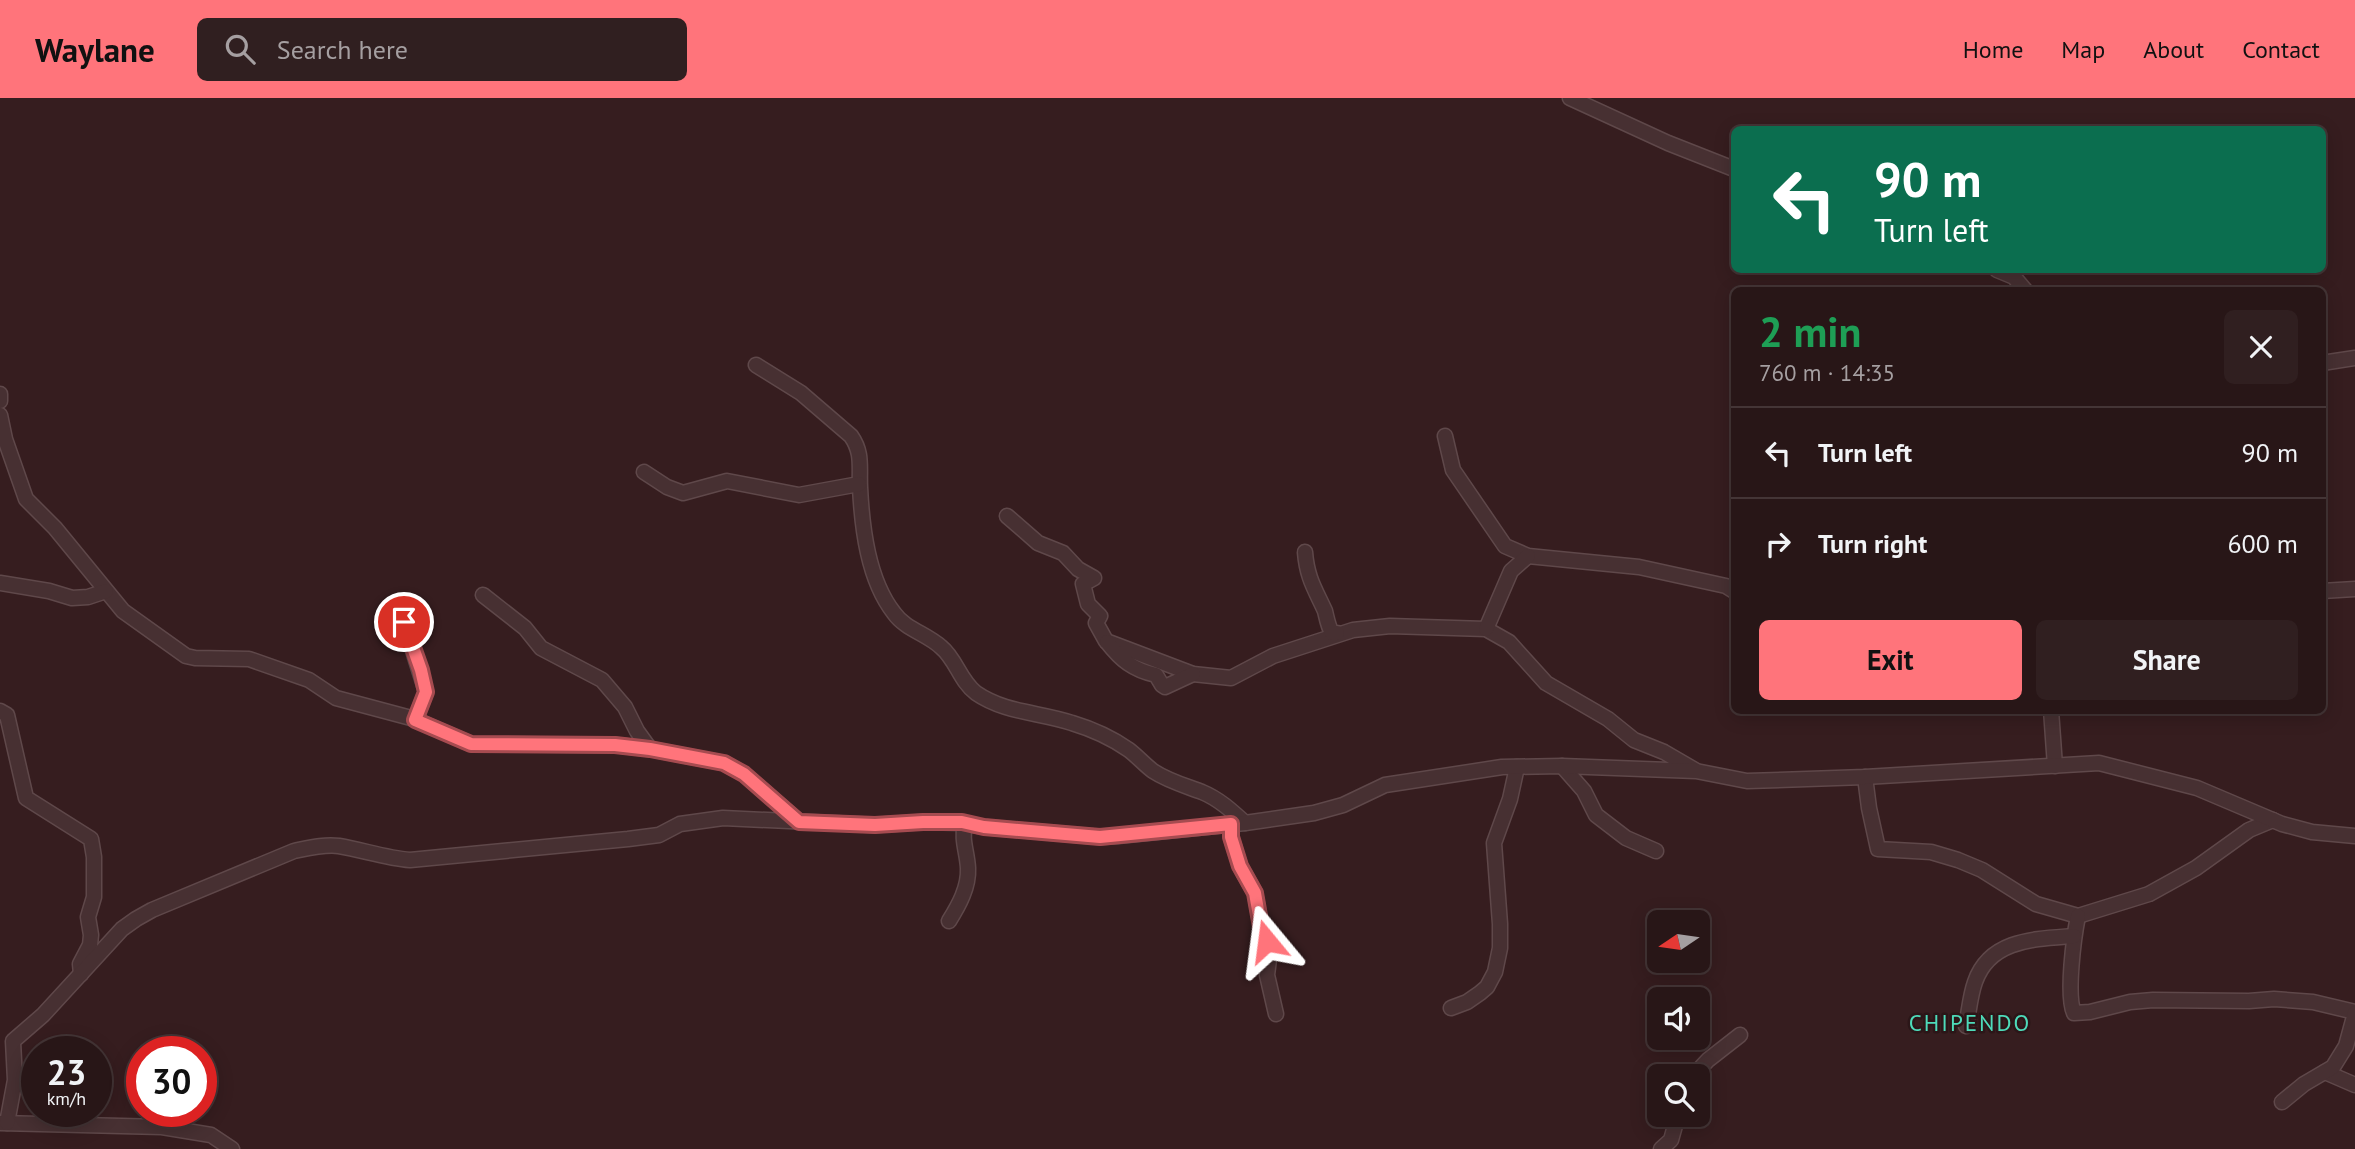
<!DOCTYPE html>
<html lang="en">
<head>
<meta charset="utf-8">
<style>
	body { margin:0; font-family:"PT Sans",sans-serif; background:#301f20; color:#f1f3f6; height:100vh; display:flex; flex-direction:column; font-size:26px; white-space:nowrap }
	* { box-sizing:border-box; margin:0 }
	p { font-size:23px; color:#a59fa1 }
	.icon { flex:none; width:38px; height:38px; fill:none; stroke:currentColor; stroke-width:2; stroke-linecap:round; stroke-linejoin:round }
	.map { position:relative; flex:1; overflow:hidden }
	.details { position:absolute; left:1731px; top:189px; width:595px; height:427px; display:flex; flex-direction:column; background:#281617; border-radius:10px; box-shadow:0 4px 18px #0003,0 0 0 2px #443536 }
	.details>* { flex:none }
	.guide { position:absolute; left:1731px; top:28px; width:595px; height:147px; border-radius:10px; box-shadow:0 4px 18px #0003,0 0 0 2px #443536; background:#0b6e4f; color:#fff; overflow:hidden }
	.needle { width:46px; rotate:257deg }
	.controls { position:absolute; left:1647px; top:812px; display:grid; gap:14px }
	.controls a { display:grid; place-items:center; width:63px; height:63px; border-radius:10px; background:#281617; box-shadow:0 4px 18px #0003,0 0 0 2px #443536; font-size:35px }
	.speed { position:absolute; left:21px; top:938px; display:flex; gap:14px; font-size:35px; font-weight:700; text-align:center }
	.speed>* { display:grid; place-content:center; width:91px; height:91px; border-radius:50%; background:#281617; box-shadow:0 4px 18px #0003,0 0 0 2px #443536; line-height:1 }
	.speed small { font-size:18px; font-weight:400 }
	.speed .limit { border:10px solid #d22; background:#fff; color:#111 }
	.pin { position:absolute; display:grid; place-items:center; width:60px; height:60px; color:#fff; margin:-30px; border:4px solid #fff; border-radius:50%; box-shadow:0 2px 7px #0007 }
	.me { position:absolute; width:77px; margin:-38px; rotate:344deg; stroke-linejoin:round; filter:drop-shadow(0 0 5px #0008) }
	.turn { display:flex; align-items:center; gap:24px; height:147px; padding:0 28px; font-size:32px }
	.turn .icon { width:91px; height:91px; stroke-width:2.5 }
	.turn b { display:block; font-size:49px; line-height:60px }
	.round { display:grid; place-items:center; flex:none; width:74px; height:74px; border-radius:10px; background:#301f20 }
	.summary { display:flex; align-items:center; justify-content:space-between; height:119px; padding:0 28px }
	h1 { font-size:42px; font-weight:600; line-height:52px; color:#1e9e55 }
	.button { display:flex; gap:14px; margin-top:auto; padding:14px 28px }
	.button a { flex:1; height:80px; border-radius:10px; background:#ff747b; color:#111; font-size:28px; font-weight:600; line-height:80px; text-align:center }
	.button a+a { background:#301f20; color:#f1f3f6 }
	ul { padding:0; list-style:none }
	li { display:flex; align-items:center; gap:21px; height:91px; padding:0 28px; border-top:2px solid #443536 }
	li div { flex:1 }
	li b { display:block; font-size:26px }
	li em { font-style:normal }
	header { display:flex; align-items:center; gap:42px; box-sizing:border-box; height:98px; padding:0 35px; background:#ff747b; color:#111 }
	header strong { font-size:33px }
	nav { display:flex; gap:38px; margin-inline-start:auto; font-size:24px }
	.search { width:490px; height:63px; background:#301f20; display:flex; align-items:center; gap:18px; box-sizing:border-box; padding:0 24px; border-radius:10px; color:#a59fa1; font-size:26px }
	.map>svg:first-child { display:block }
</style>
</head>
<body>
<header>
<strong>Waylane</strong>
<div class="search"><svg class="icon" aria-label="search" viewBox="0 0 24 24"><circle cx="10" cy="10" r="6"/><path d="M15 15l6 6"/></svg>Search here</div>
<nav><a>Home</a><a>Map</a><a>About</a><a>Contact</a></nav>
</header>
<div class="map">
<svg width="2355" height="1051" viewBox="0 0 2355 1051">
	<rect width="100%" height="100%" fill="#361d1f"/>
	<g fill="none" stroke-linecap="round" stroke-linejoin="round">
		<defs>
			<g id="minor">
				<path d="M1570,0l98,45 66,26"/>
				<path d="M1997,172l17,7 11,13"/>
				<path d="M2322,265l33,-5"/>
				<path d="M756,267l45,28 50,43c12,17 8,31 9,51 2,41 8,93 34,126 11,16 33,21 47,34 15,12 19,34 35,46 29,20 63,19 96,30 20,6 40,15 57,27 9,7 16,15 24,21 15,10 33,15 49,21 17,7 30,19 43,31"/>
				<path d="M0,296v7"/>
				<path d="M0,317l5,24 21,60 29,29 68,83 63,45 9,2 54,1 60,21 27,18 75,20 60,26 144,1 35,4 74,14 20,11 55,48"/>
				<path d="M1445,338l8,34 52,76 23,10 111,11 87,19 8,5"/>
				<path d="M644,374l23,15 16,6 44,-12 72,14 60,-11"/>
				<path d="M1007,418l31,27 25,10 15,16 16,9 -11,6 5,20 12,12 -4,7 10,18 87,33 38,4 42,-22 80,-26 37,-4 96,3 23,13 37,41 62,36 26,21 30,12 31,18"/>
				<path d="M1305,454c2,26 10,37 20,59 2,8 3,15 7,22h5"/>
				<path d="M0,485l49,8 23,7 16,-1 18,-6"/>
				<path d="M2322,493l33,-2"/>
				<path d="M483,497l42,33 16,20 61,32 23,27 12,24 13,18"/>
				<path d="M404,524l22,70 -11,28"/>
				<path d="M1486,531l25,-58 17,-15"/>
				<path d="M1107,544c14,18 26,28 49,33l6,10 3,2 28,-13"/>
				<path d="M2051,612l4,56"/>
				<path d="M0,613l7,4 19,83 65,41 3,18v40l-6,20 3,18 -1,10 -10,19 1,10"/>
				<path d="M1562,668l22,25 12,24 30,23 30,13"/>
				<path d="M1865,679l4,31 9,41 53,3 27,8 24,10 54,34 42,12 71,-22 47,-26 53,-38 24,-10"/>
				<path d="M1231,726v13l9,29 15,27 6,34 9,25 -3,23 9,39"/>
				<path d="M2078,818c-4,20 -12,79 -4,97l16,-1 40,-10 23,-2 96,1 25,-2 39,3 42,10"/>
				<path d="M949,823c10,-16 20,-34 19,-53 -1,-17 -7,-28 -3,-45"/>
				<path d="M1451,910l16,-6 13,-9 7,-6 8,-15 5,-24v-24l-6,-81 16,-44 7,-32"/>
				<path d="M1966,928c3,-14 4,-30 9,-44 15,-43 60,-43 99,-46"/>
				<path d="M2325,974l30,13"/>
				<path d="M1693,978l15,-16 32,-25"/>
				<path d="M2282,1004l22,-18 29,-17 13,-21 9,-33"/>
				<path d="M0,1025l162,4 49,8 21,14"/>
				<path d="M7,1025l8,-43 -2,-39 30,-26 79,-86 14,-10 16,-9 142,-59c15,-3 30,-7 45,-5 24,4 47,12 71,14l218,-21 31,-4 21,-11 43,-6 152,7 48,-3 39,1 22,4 116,10 18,-1 127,-13 69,-10 29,-8 42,-20 117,-18 60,-1 134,5 51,10 118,-4 234,-14 98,25 85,36 30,8 43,4"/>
				<path d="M1661,1051l10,-9 7,-25"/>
			</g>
		</defs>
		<use href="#minor" stroke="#5f484a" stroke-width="17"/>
		<use href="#minor" stroke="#473032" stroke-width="14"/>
	</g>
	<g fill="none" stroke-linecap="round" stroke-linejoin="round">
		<defs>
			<path id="route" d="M404,524l17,48 5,22 -11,28 56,24 144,1 35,4 74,14 20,11 55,48 76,3 48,-3h39l22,5 116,10 131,-13v13l9,29 15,27 6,34 6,14"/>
		</defs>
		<use href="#route" stroke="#a64b50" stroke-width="18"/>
		<use href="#route" stroke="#ff747b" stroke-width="12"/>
	</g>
	<g text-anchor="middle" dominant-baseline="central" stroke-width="5" stroke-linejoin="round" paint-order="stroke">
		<g font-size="23" letter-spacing="2" fill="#4edbba" stroke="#2b1618">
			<text x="1970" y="924">CHIPENDO</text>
		</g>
	</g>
</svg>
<div class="controls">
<a><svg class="needle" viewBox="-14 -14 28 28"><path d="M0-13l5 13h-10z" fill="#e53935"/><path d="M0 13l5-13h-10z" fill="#a59fa1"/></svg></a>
<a><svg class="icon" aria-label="sound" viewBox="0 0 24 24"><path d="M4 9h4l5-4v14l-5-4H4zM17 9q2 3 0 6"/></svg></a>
<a><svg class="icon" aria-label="search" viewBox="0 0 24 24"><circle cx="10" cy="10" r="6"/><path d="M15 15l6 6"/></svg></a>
</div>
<div class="speed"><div>23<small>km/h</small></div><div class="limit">30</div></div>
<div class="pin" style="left:404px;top:524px;background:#d93025"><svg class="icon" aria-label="arrive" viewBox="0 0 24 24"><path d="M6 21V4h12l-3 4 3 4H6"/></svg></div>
<svg class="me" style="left:1267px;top:843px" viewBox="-20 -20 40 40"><path d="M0-17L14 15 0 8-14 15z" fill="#ff747b" stroke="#fff" stroke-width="4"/></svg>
<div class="guide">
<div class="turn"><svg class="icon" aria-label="left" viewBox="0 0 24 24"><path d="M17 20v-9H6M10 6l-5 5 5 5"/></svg><div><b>90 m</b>Turn left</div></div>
</div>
<section class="details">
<div class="summary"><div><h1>2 min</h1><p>760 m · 14:35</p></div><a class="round"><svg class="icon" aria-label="close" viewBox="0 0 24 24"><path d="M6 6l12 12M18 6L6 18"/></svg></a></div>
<ul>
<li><svg class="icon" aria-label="left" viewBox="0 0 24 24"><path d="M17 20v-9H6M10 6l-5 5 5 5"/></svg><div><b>Turn left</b></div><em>90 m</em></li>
<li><svg class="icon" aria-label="right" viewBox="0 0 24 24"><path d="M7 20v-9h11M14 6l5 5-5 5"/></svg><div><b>Turn right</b></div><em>600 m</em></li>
</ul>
<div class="button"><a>Exit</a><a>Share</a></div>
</section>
</div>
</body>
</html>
